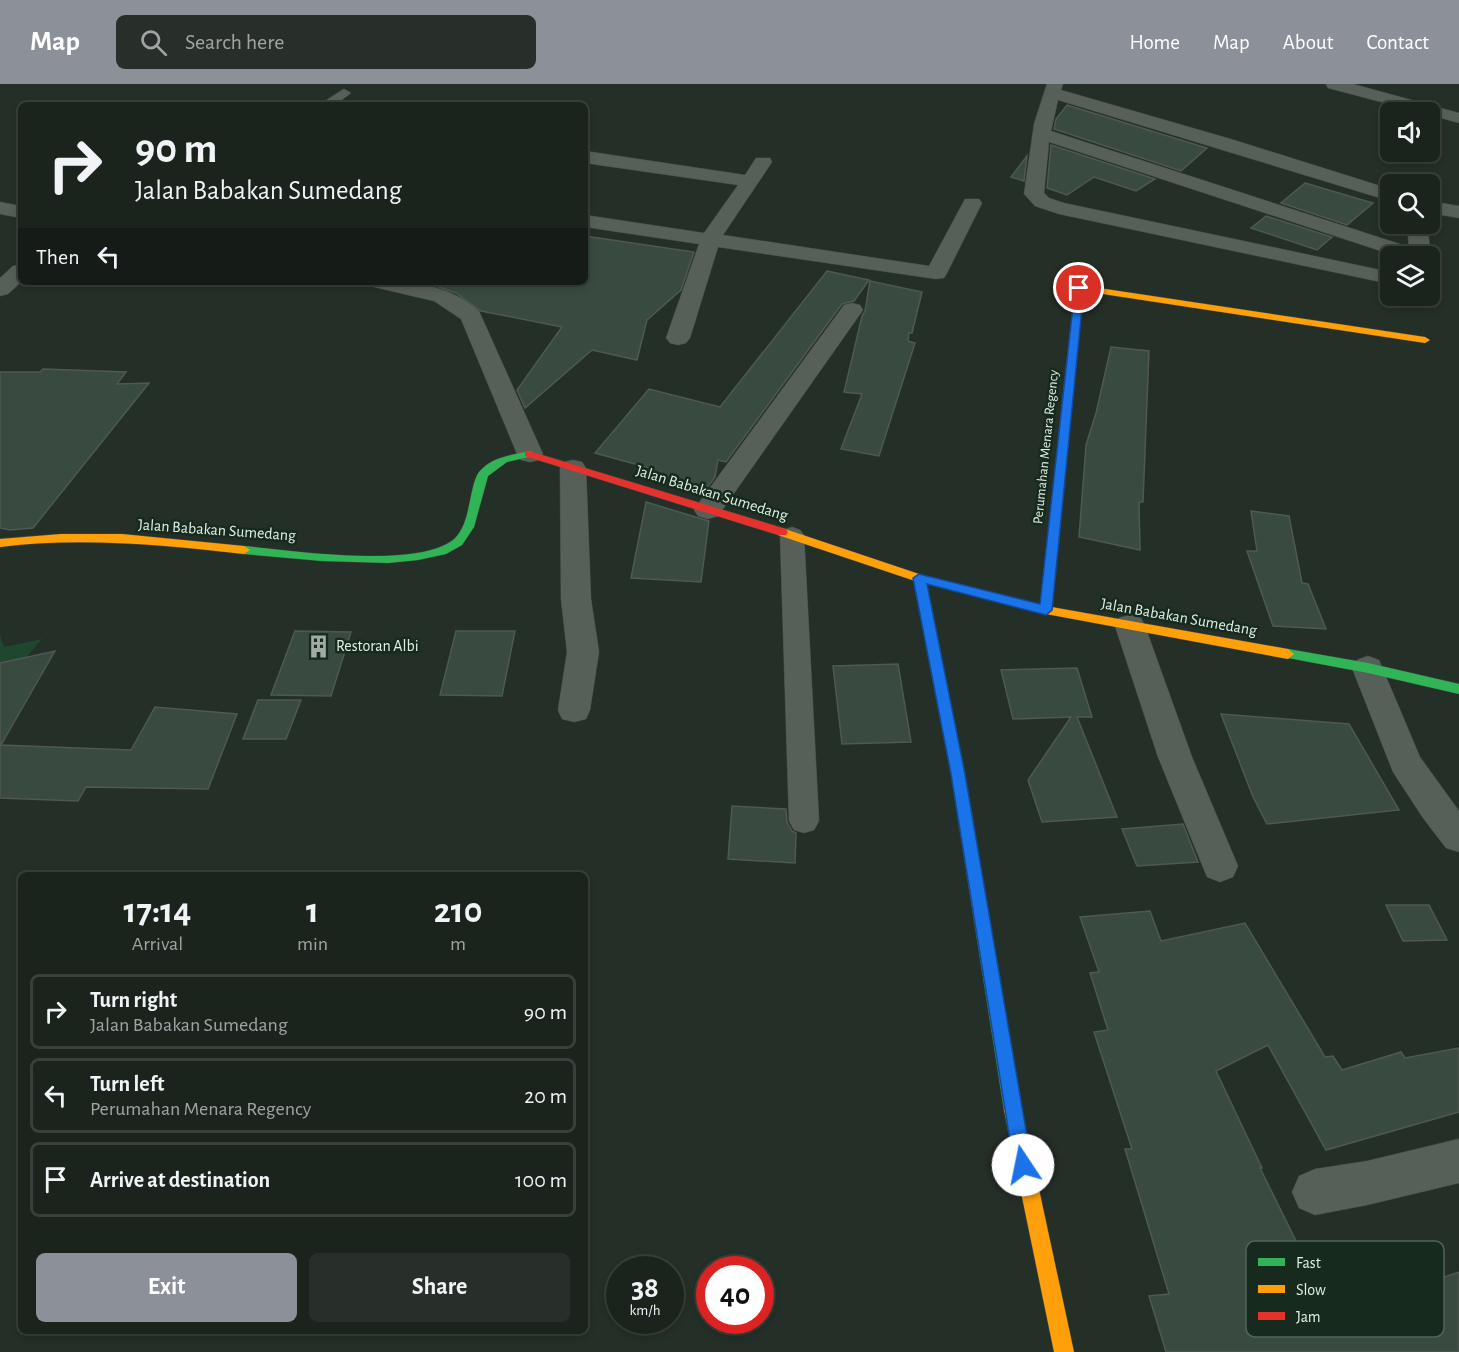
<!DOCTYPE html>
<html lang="en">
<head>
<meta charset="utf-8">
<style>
	body { margin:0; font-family:"Alegreya Sans",sans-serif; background:#282f2a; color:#f1f3f6; height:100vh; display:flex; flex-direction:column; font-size:22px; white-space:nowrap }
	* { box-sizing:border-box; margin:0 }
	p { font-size:20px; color:#a0a4a4 }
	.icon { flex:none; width:33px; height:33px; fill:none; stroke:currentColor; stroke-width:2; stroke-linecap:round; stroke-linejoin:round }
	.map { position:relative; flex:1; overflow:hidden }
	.sheet { position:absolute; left:18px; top:788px; width:570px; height:462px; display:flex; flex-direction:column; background:#1b231d; border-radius:9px; box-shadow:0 3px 9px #0003,0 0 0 2px #39403b }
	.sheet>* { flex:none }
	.banner { position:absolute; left:18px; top:18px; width:570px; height:183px; border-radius:9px; box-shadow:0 3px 9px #0003,0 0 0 2px #39403b; background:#1b231d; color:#f1f3f6; overflow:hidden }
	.fabs { position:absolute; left:1380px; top:18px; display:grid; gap:12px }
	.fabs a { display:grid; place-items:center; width:60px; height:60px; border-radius:9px; background:#1b231d; box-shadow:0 3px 9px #0003,0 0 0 2px #39403b; font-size:30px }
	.speed { position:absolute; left:606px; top:1172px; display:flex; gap:12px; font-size:30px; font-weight:700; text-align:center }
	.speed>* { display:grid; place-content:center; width:78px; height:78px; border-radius:50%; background:#1b231d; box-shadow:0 3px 9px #0003,0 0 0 2px #39403b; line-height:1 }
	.speed small { font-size:15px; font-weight:400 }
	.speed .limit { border:9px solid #d22; background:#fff; color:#111 }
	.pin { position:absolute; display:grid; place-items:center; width:51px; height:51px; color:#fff; margin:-26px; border:3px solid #fff; border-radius:50%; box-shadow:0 2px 6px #0007 }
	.me { position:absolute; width:66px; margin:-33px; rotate:349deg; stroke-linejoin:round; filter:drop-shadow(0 0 4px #0008) }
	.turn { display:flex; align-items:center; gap:21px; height:126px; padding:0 18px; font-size:27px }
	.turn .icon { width:78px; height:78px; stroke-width:2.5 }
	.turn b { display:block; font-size:42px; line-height:51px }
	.then { display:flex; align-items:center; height:57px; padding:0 18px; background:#0003; gap:12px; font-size:22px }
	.eta { display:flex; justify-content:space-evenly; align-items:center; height:102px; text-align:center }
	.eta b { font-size:36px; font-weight:600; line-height:42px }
	.cta { display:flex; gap:12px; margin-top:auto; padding:12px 18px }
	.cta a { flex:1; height:69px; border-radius:9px; background:#8c9099; color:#fff; font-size:24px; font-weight:600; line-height:69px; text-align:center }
	.cta a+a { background:#282f2a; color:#f1f3f6 }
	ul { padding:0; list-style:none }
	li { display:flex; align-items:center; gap:18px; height:75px; margin:0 12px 9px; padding:0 6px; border:3px solid #39403b; border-radius:9px }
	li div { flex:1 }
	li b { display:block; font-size:22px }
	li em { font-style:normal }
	header { display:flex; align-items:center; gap:36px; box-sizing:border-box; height:84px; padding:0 30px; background:#8c9099; color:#fff }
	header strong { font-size:28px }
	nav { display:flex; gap:33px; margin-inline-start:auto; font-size:21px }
	.search { width:420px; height:54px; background:#282f2a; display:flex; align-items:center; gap:15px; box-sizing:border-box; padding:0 21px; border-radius:9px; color:#a0a4a4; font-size:22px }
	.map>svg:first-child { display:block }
</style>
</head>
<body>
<header>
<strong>Map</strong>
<div class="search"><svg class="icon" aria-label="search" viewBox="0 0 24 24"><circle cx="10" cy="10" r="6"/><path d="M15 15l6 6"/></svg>Search here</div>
<nav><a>Home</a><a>Map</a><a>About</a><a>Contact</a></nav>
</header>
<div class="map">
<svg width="1459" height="1268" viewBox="0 0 1459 1268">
	<rect width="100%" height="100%" fill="#242f27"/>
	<path fill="#1e472e" d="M0,551l4,12 38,-8 -42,49z"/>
	<g fill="#394b40" stroke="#4f5851" stroke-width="1.5">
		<path d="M1067,21l140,43 -26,23 -127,-42 2,-10z"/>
		<path d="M1051,61l104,34 -19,12 -42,-14 -27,18 -20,-7z"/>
		<path d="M1027,72l-3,25 -13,-4z"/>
		<path d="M1305,99l68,20 -26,22 -66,-22z"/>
		<path d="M1266,132l66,21 -15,13 -66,-22z"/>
		<path d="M585,152l109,16 -13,38 -34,30 -10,40 -45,-10 -67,58 -8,-18 45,-63 -81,-16 -25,-18 -26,-9v-2h155z"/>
		<path d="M827,187l42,9 -15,21 -12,3 -116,158 -8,-2 -3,17 -13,18 -51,-15 2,-11 -58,-16 54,-64 71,18z"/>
		<path d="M870,197l52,11 -10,41h-3l-1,8 7,2 -36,113 -38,-7 21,-55 -18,-2 18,-76 3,-5z"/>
		<path d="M1111,263l38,4 -6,151h-4l1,48 -61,-13 7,-92 10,-32z"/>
		<path d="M43,285l83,3 -9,12 32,-1 -116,145 -23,2 -10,-2v-156h40z"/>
		<path d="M646,418l63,19 -8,61 -70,-4z"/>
		<path d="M1251,427l38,5 13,67 6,1 18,45 -53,-3 -26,-75h10z"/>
		<path d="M295,547l56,1 -20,64 -60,-1z"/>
		<path d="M456,547h59l-13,65 -62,-1z"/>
		<path d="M55,567l-54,94 130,5 24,-43 82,7 -29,75 -122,-2 -8,14 -78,-3v-135z"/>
		<path d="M898,580l13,78 -69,2 -9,-78z"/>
		<path d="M1077,584l15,49h-15l40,100 -75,5 -14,-42 43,-63 -58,2 -12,-49z"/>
		<path d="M258,616h43l-15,39h-43z"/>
		<path d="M1221,630l128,10 50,86 -132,14 -14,-27z"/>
		<path d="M732,722l54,3 1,13 5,9 4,2 -1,30 -67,-4z"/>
		<path d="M1183,740l15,38 -61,4 -15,-37z"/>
		<path d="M1386,821h43l18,35 -44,1z"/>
		<path d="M1150,827l11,30 84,-18 80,134 8,-1 9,14 59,-18 4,6 54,-10v64l-133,38 -58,-105 -52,26 46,97h-2l77,156 76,-16 -10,-17 56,-19v80h-293l-17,-56 20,-2 -44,-145h7l-38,-117 14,-2 -18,-57 9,-1 -19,-55z"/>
	</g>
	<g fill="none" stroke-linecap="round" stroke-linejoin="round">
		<defs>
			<g id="lane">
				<path d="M344,5l7,4 -16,12h-16z"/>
				<path d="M792,443l8,3 4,5 15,286 -5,9 -10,3 -10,-3 -5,-9 -9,-286 4,-5z"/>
			</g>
			<g id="street">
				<path d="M1047,0h16l-2,6 173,50 156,49v12l-332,-101 -7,31 358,116 -2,-23h20l4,32h-35l-347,-114 -5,51 5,5 15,5 326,69v12l-331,-70 -24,-8 -11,-12 10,-70z"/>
				<path d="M1326,0h27l106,29v10l-29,-8v-3h-11l-91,-24z"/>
				<path d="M585,67l160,24 11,-17h14l2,4 -49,73 206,31 36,-67h14l3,4 -35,70 -3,5 -8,1 -218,-32 -28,91 -4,5 -8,2 -8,-2 -4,-5 33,-94 -114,-17v-12l119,18 34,-48 -153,-22z"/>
				<path d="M1430,117l29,5v12l-29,-5z"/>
				<path d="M0,118l21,4v12l-21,-4z"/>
				<path d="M21,181v17l-13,12 -8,2v-18l13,-12z"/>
				<path d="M371,198c40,0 77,1 108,29l64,143 -4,6 -9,2 -9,-2 -4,-6 -56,-135 -27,-18 -60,-14z"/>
				<path d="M852,219l8,2 3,5 -145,206 -10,3 -10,-3 -4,-6 4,-6 146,-199z"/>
				<path d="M573,376l9,2 4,6 5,131 8,53 -9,58 -4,9 -12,3 -12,-3 -4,-9 9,-58 -6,-53 -1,-131 4,-6z"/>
				<path d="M1130,531l11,3 4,8 47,131 46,109 -5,11 -13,5 -13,-5 -49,-120 -43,-131 4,-8z"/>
				<path d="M1368,572l11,4 41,97 39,54v41l-13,-4 -23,-30 -30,-46 -41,-104 5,-8z"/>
				<path d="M1459,1055v44l-92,22 -52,10 -16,-7 -7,-16 7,-16 16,-7 52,-8z"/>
			</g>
			<g id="fast">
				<path d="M529,367l4,1v4l-26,6 -19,14 -14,51 -12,18 -16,9 -28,6 -30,3 -66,-2 -78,-7 -6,-4 6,-4c48,5 171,23 209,-6 6,-5 10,-13 12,-19 5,-13 7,-40 14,-49 12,-15 33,-17 50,-21z"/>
				<path d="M919,490l6,4 40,196 57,336 -3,6 -6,3 -6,-3 -3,-6 -53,-336 -38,-196z"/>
				<path d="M1288,565l80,14 91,21v10l-91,-21 -85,-16 -1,-3 1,-3z"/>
			</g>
			<g id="slow">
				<path d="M1079,201l346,52 5,3 -5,3 -342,-52 -11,113 -5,3 -5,-3 13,-116z"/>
				<path d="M782,444l140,47 124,31 242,43 6,5 -6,5 -242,-45 -131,-33 -137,-46 -2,-3z"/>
				<path d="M61,450h61l122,12 6,4 -6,4c-82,-9 -162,-17 -244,-7v-8z"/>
				<path d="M1013,1017l6,3 3,6 52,242h-20l-50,-242 3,-6z"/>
			</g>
			<g id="jam">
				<path d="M1067,317l5,3 -20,206 -6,4 -6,-4 22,-206z"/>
				<path d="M529,367l257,78 2,3 -2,3h-8l-253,-79v-4z"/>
			</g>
		</defs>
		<use href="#lane" stroke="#404a43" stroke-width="1"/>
		<use href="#street" stroke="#404a43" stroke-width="1"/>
		<use href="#fast" stroke="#404a43" stroke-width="1"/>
		<use href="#slow" stroke="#404a43" stroke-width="1"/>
		<use href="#jam" stroke="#404a43" stroke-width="1"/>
		<use href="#lane" fill="#575f59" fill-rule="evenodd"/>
		<use href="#street" fill="#575f59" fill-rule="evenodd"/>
		<use href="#fast" fill="#30b455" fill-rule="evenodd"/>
		<use href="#slow" fill="#ff9f0a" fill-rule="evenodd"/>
		<use href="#jam" fill="#e5322d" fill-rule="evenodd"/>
	</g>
	<path fill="#1a73e8" stroke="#114b97" stroke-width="1.5" d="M1079,201l5,3 -32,322 -6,5 -119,-31 38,190 67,391 -3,6 -6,3 -7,-3 -2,-6 -63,-391 -38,-196 6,-4 121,30 35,-316z"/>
	<defs>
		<symbol id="building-bare" viewBox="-9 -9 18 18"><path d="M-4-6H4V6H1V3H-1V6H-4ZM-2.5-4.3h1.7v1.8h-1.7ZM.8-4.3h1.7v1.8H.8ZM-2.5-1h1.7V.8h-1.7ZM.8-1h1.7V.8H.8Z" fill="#a0aca2" stroke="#162a1d" stroke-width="2.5" paint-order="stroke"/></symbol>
	</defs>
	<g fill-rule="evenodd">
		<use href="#building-bare" x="302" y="546" width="33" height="33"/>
	</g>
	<g text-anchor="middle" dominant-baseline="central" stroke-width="5" stroke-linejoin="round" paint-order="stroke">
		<g font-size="14" fill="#e2efe5" stroke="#162a1d">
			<text transform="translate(1046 363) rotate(-84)">Perumahan Menara Regency</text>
		</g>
		<g font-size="16" fill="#e2efe5" stroke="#162a1d">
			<text transform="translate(712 409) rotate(17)">Jalan Babakan Sumedang</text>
			<text transform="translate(217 446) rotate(4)">Jalan Babakan Sumedang</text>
			<text transform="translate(1179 533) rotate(10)">Jalan Babakan Sumedang</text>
		</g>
		<g font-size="16" fill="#e2efe5" stroke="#162a1d" text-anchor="start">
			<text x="336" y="562">Restoran Albi</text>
		</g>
	</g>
	<rect x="1246" y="1157" width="198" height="96" rx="9" fill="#162a1d" stroke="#536559" stroke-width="1.5"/>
	<rect x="1258" y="1174" width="27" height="8" fill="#30b455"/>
	<rect x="1258" y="1201" width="27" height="8" fill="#ff9f0a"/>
	<rect x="1258" y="1228" width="27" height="8" fill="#e5322d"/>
	<g font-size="16" fill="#e2efe5">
		<text x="1296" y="1184">Fast</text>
		<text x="1296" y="1211">Slow</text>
		<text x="1296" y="1238">Jam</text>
	</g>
</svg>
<div class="fabs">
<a><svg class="icon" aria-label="sound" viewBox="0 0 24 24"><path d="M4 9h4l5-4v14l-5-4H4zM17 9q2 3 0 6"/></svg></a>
<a><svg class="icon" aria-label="search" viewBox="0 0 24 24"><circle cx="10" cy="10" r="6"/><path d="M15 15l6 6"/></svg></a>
<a><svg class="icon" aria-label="layers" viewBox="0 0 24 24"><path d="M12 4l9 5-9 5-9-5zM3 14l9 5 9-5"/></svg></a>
</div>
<div class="speed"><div>38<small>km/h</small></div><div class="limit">40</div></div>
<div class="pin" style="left:1079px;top:204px;background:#d93025"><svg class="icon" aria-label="arrive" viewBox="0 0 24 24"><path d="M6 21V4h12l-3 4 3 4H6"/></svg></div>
<svg class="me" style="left:1023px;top:1081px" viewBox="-20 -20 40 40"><circle r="19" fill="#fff"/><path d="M0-13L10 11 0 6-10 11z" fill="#1a73e8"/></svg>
<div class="banner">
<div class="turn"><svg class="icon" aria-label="right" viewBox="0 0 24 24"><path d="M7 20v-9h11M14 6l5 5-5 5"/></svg><div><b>90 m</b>Jalan Babakan Sumedang</div></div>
<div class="then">Then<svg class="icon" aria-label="left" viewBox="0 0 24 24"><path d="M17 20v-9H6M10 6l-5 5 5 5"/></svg></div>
</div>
<section class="sheet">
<div class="eta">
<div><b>17:14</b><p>Arrival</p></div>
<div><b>1</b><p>min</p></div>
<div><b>210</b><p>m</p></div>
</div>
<ul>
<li><svg class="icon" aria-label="right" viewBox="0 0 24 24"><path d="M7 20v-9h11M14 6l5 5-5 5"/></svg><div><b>Turn right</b><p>Jalan Babakan Sumedang</p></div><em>90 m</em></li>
<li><svg class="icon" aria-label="left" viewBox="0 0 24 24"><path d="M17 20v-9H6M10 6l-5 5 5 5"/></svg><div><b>Turn left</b><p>Perumahan Menara Regency</p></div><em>20 m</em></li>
<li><svg class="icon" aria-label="arrive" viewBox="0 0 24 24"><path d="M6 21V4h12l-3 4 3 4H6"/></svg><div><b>Arrive at destination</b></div><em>100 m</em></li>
</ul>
<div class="cta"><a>Exit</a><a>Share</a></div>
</section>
</div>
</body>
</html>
